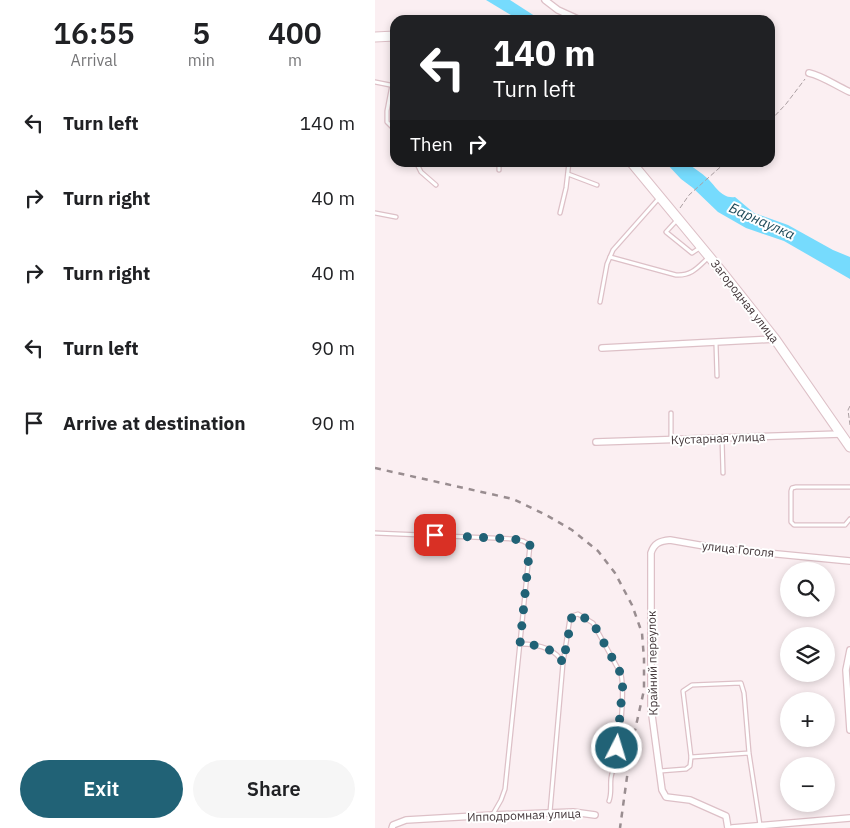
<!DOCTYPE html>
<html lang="en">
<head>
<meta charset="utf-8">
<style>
	body { margin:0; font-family:"IBM Plex Sans",sans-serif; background:#f6f6f6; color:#202124; height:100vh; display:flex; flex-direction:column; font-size:19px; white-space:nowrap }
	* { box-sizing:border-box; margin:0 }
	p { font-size:16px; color:#757577 }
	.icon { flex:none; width:28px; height:28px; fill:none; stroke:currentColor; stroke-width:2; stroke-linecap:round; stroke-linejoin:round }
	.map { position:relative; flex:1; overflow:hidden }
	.panel { display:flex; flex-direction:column; background:#fff; width:375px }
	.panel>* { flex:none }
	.top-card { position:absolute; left:15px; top:15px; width:385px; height:152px; border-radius:15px; box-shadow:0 2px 8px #0003; background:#202124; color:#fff; overflow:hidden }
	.buttons { position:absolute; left:405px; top:562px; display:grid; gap:10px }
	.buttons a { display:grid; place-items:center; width:55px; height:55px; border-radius:50%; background:#fff; box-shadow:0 2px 8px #0003; font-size:25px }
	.pin { position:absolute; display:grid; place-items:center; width:42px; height:42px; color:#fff; margin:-21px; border-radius:10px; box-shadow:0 2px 8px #0006 }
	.me { position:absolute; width:55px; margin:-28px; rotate:5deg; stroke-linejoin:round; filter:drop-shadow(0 0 4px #0008) }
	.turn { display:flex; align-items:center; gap:18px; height:105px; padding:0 20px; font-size:22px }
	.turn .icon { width:65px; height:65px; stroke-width:2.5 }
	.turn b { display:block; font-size:35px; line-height:42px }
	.then { display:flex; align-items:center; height:48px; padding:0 20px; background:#0003; gap:10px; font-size:19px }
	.eta { display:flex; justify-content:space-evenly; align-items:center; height:85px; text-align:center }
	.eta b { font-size:30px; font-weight:600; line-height:35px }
	.primary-button { display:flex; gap:10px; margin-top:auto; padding:10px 20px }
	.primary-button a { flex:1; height:58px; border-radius:30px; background:#216276; color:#fff; font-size:20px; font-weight:600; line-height:58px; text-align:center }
	.primary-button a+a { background:#f6f6f6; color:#202124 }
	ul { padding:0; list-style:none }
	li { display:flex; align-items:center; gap:15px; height:75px; padding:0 20px }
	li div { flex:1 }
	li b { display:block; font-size:19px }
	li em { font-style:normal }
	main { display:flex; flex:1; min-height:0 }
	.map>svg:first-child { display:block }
</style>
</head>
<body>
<main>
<section class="panel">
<div class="eta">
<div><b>16:55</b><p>Arrival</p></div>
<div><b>5</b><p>min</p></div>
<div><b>400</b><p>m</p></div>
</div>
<ul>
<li><svg class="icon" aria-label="left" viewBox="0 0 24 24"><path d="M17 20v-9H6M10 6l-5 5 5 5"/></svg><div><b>Turn left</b></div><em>140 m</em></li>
<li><svg class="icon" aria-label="right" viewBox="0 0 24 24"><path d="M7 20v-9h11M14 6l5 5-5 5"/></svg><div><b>Turn right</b></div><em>40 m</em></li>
<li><svg class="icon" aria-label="right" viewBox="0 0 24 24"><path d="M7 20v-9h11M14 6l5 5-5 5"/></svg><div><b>Turn right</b></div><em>40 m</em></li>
<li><svg class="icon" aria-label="left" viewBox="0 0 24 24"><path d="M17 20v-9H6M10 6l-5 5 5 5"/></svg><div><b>Turn left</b></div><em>90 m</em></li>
<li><svg class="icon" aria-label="arrive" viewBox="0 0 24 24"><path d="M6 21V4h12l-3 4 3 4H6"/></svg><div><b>Arrive at destination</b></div><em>90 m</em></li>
</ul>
<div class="primary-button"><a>Exit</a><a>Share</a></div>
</section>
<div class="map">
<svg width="475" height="828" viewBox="0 0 475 828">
	<rect width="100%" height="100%" fill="#fbeff2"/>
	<g fill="#76dbfd">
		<path d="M111,0h24l31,20h-22z"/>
		<path d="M291,163h22c6,6 13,9 19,15 8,7 14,21 28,19l19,16 34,12 45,25 17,7v22l-66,-38 -38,-13 -28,-16 -25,-24 -12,-9z"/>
	</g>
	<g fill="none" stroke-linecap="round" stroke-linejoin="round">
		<defs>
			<g id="service">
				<path d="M0,82l20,4"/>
				<path d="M17,85l-5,26v11l8,8"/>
				<path d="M41,162l5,10 15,13"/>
				<path d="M124,170v-8"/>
				<path d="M193,174l29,11"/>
				<path d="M0,213l21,4"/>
				<path d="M185,213l6,-25 3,-26"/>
				<path d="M302,220l-11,12 26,21 9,-6"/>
				<path d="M235,257l66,18c16,1 22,-8 33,-18"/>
				<path d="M225,302l7,-38 6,-14 47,-53"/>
				<path d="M341,344l1,32"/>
				<path d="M296,413v26"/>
				<path d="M347,438l1,35"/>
				<path d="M475,487h-54l-4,1 -1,3v31l3,3h51l5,-6"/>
				<path d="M0,533l139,6 9,2 7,4 -25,244 -4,11 -8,14"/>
				<path d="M145,644c16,0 35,4 43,19l-13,149"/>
				<path d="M188,663l7,-45 2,-2 6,-2 15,9 28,51c4,18 -1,66 -5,85 -2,7 -4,13 -5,19 -1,8 1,15 -2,23"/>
				<path d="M374,753l-58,4 -8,-66 9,-6 49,-2 3,10 5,60 11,72"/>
				<path d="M285,771l26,-2 4,-3 1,-9"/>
			</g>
			<g id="minor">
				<path d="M170,0l13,10 22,10"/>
				<path d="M434,73c14,3 27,13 41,19"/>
				<path d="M227,348l173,-9"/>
				<path d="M221,442l245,-8"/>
				<path d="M475,650l-4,20 4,60"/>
				<path d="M17,828l1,-3 13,-5 87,-5 80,-3 22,3"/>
				<path d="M353,828l-2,-12 -36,-16 -24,-3 -4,-7 -11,-82v-155c3,-10 9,-12 19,-13l46,8 134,13"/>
				<path d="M357,828l118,-10"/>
			</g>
			<g id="secondary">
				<path d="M0,37l20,-1"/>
				<path d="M256,162l91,110 53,67 75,108"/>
			</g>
		</defs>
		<use href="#service" stroke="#ddc0c7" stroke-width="5.5"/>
		<use href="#minor" stroke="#ddc0c7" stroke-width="8"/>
		<use href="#secondary" stroke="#ddc0c7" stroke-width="11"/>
		<g stroke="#aa9ea1" stroke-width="1" stroke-dasharray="5 2.5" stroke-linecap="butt">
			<path d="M175,20l4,-5"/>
			<path d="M395,121l16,-17 19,-25"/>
			<path d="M305,208l9,-13 37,-33"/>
			<path d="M475,406l-2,4 2,15"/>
		</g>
		<use href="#service" stroke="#fff" stroke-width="3"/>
		<use href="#minor" stroke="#fff" stroke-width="5.5"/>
		<use href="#secondary" stroke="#fff" stroke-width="9"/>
		<path stroke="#998d90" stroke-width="2.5" stroke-dasharray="6 6" stroke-linecap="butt" d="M0,468l138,31 33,16 26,15 26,21 17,22 17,32 10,28 2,26v31l-13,58 -11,80"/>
	</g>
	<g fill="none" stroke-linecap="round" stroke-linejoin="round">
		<path stroke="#216276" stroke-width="9" stroke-dasharray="0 16.2" d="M60,535l79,4 9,2 7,3 -10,100c16,0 35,4 43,19l9,-47 6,-2 15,9 28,51 2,8 -6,66"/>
	</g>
	<g text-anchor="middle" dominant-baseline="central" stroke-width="4" stroke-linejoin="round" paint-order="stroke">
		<g font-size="12" fill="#43373a" stroke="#fff">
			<text transform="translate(370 301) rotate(52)">Загородная улица</text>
			<text transform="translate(343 438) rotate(-2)">Кустарная улица</text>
			<text transform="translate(363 549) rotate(6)">улица Гоголя</text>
			<text transform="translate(277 663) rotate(-91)">Крайний переулок</text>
			<text transform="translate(149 815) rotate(-2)">Ипподромная улица</text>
		</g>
		<g font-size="14" font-style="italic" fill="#1c4958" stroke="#fff">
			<text transform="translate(387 221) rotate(24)">Барнаулка</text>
		</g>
	</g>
</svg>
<div class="buttons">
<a><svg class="icon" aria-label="search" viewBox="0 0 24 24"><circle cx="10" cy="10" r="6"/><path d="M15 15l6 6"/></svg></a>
<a><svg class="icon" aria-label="layers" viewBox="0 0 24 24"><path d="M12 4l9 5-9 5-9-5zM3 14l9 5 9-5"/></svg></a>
<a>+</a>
<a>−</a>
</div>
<div class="pin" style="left:60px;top:535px;background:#d93025"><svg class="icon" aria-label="arrive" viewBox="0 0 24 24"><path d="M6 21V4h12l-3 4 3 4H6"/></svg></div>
<svg class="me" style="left:242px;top:748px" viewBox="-20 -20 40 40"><circle r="17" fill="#216276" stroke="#fff" stroke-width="3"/><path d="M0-11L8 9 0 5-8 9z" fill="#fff"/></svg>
<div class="top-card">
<div class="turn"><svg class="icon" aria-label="left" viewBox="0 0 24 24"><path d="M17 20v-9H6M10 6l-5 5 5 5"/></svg><div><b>140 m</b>Turn left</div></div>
<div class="then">Then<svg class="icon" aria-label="right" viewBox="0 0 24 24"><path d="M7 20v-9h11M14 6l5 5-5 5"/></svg></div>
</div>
</div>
</main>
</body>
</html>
